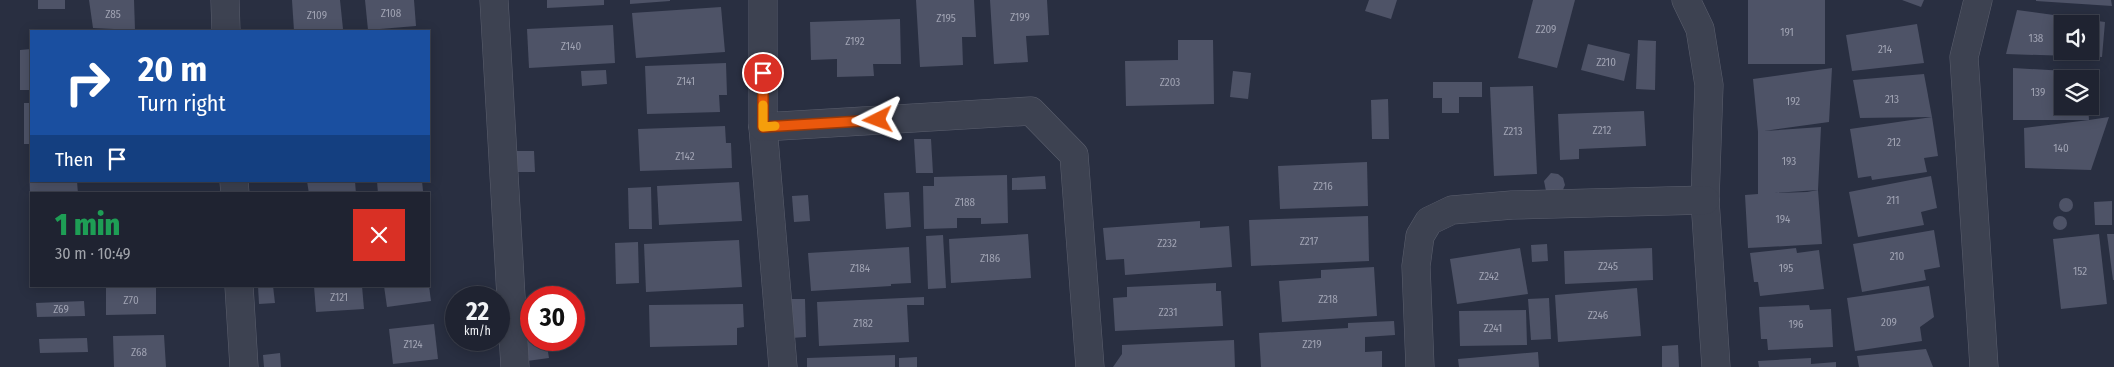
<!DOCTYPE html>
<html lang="en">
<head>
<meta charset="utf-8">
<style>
	body { margin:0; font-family:"Fira Sans Condensed",sans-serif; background:#2c2f3d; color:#f1f3f6; height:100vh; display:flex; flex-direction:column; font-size:19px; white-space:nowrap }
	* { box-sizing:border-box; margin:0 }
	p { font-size:16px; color:#a1a4ab }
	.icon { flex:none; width:28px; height:28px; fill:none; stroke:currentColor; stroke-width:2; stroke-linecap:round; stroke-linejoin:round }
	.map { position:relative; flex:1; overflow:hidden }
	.sheet { position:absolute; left:30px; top:192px; width:400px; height:95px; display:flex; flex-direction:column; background:#1f2331; border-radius:0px; box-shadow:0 2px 12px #0003,0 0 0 1px #3c404d }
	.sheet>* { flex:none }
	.banner { position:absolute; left:30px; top:30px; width:400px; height:152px; border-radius:0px; box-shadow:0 2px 12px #0003,0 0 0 1px #3c404d; background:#1a4fa0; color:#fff; overflow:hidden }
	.buttons { position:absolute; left:2054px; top:15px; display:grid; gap:10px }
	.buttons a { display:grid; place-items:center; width:45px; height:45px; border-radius:0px; background:#1f2331; box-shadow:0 2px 12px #0003,0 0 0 1px #3c404d; font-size:25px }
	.speed { position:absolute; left:445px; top:286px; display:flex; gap:10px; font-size:25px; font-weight:700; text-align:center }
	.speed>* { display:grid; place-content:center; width:65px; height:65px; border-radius:50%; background:#1f2331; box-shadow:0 2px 12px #0003,0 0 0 1px #3c404d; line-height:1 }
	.speed small { font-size:12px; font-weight:400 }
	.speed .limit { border:8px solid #d22; background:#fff; color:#111 }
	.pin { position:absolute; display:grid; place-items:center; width:42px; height:42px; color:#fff; margin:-21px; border:2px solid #fff; border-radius:50%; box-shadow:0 1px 5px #0007 }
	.me { position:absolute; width:55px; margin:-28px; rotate:267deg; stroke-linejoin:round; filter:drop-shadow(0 0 4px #0008) }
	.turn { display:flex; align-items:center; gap:18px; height:105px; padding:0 25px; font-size:22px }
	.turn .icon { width:65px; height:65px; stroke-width:2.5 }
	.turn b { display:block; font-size:35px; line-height:42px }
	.then { display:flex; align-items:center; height:48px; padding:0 25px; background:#0003; gap:10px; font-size:19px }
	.round { display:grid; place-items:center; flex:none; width:52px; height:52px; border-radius:0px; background:#2c2f3d }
	.summary { display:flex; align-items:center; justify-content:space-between; height:85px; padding:0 25px }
	h1 { font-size:30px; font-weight:800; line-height:38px; color:#1e9e55 }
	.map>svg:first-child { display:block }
</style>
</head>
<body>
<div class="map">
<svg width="2114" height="367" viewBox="0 0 2114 367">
	<rect width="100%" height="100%" fill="#292f41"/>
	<g fill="#4e5367" fill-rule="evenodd">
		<rect x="38" y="0" width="27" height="9"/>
		<path d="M89,0h45l1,30 -42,-2z"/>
		<path d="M292,0h48l3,29 -49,2z"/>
		<path d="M365,0h49l2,26 -48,4z"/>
		<path d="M547,0h57v5l-57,3z"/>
		<path d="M630,0h40v1l-40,3z"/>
		<path d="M916,0h58l2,37h-14l1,28 -43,2z"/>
		<path d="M990,0h57l2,35 -23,1 2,26 -34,2z"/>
		<path d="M1369,0h28l-6,19 -26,-8z"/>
		<path d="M1533,0h42l-18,68 -39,-10z"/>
		<rect x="1748" y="0" width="77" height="64"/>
		<path d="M1902,0h22l-3,7z"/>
		<path d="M2036,0h75l1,6 -76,-5z"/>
		<path d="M721,7l4,45 -89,6 -4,-45z"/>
		<path d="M2017,10l88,12 -3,35 -96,-3zM2062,24h28v27h-28z"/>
		<path d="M900,19l1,45h-28l1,12 -37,1v-18l-26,1 -1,-38z"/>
		<path d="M1917,24l7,39 -72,8 -6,-36z"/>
		<path d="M613,25l2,38 -86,5 -2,-39z"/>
		<path d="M1178,40h35l1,64 -88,2 -1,-45 53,-1z"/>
		<path d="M1638,40l18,1 -1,49 -19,-1z"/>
		<path d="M1588,44l42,10 -6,27 -43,-11z"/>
		<path d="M31,49v41h-11v-40z"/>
		<path d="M726,63l1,32h-8l1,17 -73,2 -2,-48z"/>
		<path d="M1832,68l-3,54 -65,9 57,-4 -3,63 4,54 -74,4 -3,-53 13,-1v-62l-5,-53zM1818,190l-11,2 -33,1z"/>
		<path d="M2013,68l70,4 1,7h-22v27h26l1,14 20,-3 -18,53 -66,-2 -1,-40 65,-8h-76z"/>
		<path d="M606,70l1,14 -25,2 -1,-15z"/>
		<path d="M1233,71l18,2 -3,26 -18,-2z"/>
		<path d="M1924,74l8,43 -72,1 -7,-38z"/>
		<path d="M1433,82h49v15h-23v16h-17v-15h-9z"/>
		<path d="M1533,86l4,88 -43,2 -4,-89z"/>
		<path d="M1388,99l1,40h-17l-1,-39z"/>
		<rect x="24" y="103" width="7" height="41"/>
		<path d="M1644,111l2,35 -67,3v10l-19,1 -2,-46z"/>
		<path d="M1932,117l6,39 -14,2 3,14 -55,8 -1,-4 -13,2 -8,-49z"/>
		<path d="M725,126l1,17h5l1,25 -92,3 -2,-42z"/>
		<path d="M914,139h17l2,34h-17z"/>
		<path d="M515,151h19l1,21h-19z"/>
		<path d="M1367,162l1,44 -88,3 -2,-43z"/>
		<path d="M31,166v15h46l1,13h-48l-1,-27z"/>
		<path d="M1551,173l7,1 5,4 2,7 -3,7 -16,-1 -2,-10z"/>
		<path d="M1007,175l1,48 -27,1v-6h-24v10l-33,1 -1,-43h11v-9z"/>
		<path d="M1045,176l1,13 -34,1v-12z"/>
		<path d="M1931,176l6,32 -16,4 3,13 -66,12 -9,-45z"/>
		<path d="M307,181h48l1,13h-47z"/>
		<path d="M377,181h45l1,10 -45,3z"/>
		<path d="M739,182l3,39 -83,4 -2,-39z"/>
		<path d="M651,187l1,42h-23l-1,-41z"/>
		<rect x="106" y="192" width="48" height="2"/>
		<path d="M909,192l2,35 -25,2 -2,-36z"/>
		<path d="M808,195l2,26 -16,1 -2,-26z"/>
		<circle cx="2066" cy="205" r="7"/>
		<path d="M2112,201v24h-17l-1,-23z"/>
		<path d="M1368,216l1,45 -118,5 -2,-46z"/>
		<circle cx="2060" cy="223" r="7"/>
		<path d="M1200,221v7l29,-2 3,41 -107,8 -1,-16 -18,1 -3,-32z"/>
		<path d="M1934,230l6,37 -16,3 2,10 -64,12 -9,-48z"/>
		<path d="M1028,234l3,44 -80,5 -2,-44z"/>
		<path d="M2099,234l8,70 -46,5 -8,-70z"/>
		<path d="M2107,234h7v46h-1z"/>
		<path d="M943,235l3,53 -18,1 -2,-53z"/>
		<path d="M739,240l3,47 -96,5 -2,-48z"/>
		<path d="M638,242l1,41 -23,1 -1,-41z"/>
		<path d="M1547,244l1,17 -16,1 -1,-17z"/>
		<path d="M909,247l2,36 -20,1v2l-80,5 -3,-38z"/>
		<path d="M1520,248l8,46 -71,10 -7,-45z"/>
		<path d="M1652,248l1,32 -88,4 -1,-33z"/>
		<path d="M1796,248l1,5 22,-3 5,39 -64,7 -2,-14h-4l-4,-29z"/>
		<path d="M1374,267l3,49 -95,6 -3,-41 42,-3v-8z"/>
		<path d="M1216,283v8h5l2,35 -108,5 -2,-33 14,-1v-10z"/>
		<path d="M106,286h50v28l-50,1z"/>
		<path d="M258,286h15l2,17 -16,1z"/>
		<path d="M314,286h48l2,23 -48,3z"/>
		<path d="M384,286h45l2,15 -44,6z"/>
		<path d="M1929,286l5,31 -14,10 2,14 -67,10 -8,-53z"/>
		<path d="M1637,288l4,48 -83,6 -3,-47z"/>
		<path d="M924,297v8h-17l2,37 -90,4 -2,-44z"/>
		<path d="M1549,298l2,41 -20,1 -3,-41z"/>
		<path d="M790,299h15l1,38 -15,1z"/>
		<path d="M84,301l1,15 -48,1 -1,-14z"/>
		<path d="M743,304l1,23 -7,1v17l-87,2 -1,-42z"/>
		<path d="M1809,305l1,5 21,-1 2,38 -65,3 -1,-11h-6l-2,-32z"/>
		<path d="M1526,310l1,35 -67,1 -1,-35z"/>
		<path d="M531,320v20h15l3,18 -22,3 -6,-39z"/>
		<path d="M1394,321l1,14 -30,2v15l17,-1v16h-121l-2,-34 89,-5v-5z"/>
		<path d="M434,324l4,35 -45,5 -4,-35z"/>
		<path d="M164,335l2,32h-52l-1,-31z"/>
		<path d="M87,338l1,14 -48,1 -1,-14z"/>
		<path d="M1234,340l1,27h-122l9,-13v-9z"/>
		<path d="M1678,345l1,22h-17v-21z"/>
		<path d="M1926,349l7,18h-74l-2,-11z"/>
		<path d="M1538,352l1,15h-80l-1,-8z"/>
		<path d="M280,353l1,14h-17l-1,-12z"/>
		<path d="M895,355v12h-88v-9z"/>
		<path d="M917,357v10h-18v-9z"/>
		<path d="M1811,358v6l25,-2v5h-77l-1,-6z"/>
	</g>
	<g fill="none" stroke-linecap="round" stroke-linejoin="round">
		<defs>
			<g id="street">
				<path d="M225,0l1,31"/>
				<path d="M494,0l21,367"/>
				<path d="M763,0v127l20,240"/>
				<path d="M1686,0l14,29 9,56 -4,115 11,167"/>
				<path d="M1978,0l-14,57 20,310"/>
				<path d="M763,127l268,-16 43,44 16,212"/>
				<path d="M234,181l1,13"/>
				<path d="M239,286l5,81"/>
				<path d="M1420,367l-4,-101 4,-30 9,-15 23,-11 60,-5 193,-5"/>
			</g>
		</defs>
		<use href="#street" stroke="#5b5f6e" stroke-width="29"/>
		<use href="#street" stroke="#3d4251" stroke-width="28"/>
	</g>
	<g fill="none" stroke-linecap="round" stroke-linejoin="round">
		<defs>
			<path id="route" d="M763,73v54l115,-7"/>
		</defs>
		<use href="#route" stroke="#983908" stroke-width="12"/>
		<use href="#route" stroke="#ea580c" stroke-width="9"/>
		<path stroke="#f59e0b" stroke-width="9" d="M763,105v22l12,-1"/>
	</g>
	<g text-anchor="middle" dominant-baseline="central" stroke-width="4" stroke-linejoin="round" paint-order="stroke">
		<g font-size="11" fill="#9fa2b2">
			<text x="391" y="13">Z108</text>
			<text x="113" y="14">Z85</text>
			<text x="317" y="15">Z109</text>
			<text x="1020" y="17">Z199</text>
			<text x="946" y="18">Z195</text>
			<text x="1546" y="29">Z209</text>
			<text x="1787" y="32">191</text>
			<text x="2036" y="38">138</text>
			<text x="855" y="41">Z192</text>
			<text x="571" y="46">Z140</text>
			<text x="1885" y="49">214</text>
			<text x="1606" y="62">Z210</text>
			<text x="686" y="81">Z141</text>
			<text x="1170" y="82">Z203</text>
			<text x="2038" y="92">139</text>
			<text x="1892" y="99">213</text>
			<text x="1793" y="101">192</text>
			<text x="1602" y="130">Z212</text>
			<text x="1513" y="131">Z213</text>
			<text x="1894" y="142">212</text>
			<text x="2061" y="148">140</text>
			<text x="685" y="156">Z142</text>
			<text x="1789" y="161">193</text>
			<text x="1323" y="186">Z216</text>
			<text x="1893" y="200">211</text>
			<text x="965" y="202">Z188</text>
			<text x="1783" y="219">194</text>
			<text x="1309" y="241">Z217</text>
			<text x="1167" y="243">Z232</text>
			<text x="1897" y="256">210</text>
			<text x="990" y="258">Z186</text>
			<text x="1608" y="266">Z245</text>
			<text x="860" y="268">Z184</text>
			<text x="1786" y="268">195</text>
			<text x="2080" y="271">152</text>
			<text x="1489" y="276">Z242</text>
			<text x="339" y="297">Z121</text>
			<text x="1328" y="299">Z218</text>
			<text x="131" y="300">Z70</text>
			<text x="61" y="309">Z69</text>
			<text x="1168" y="312">Z231</text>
			<text x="1598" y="315">Z246</text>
			<text x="1889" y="322">209</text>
			<text x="863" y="323">Z182</text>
			<text x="1796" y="324">196</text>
			<text x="1493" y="328">Z241</text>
			<text x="413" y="344">Z124</text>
			<text x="1312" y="344">Z219</text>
			<text x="139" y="352">Z68</text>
		</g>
	</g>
</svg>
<div class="buttons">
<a><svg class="icon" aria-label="sound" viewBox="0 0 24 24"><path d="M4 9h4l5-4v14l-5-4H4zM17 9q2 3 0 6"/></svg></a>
<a><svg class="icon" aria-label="layers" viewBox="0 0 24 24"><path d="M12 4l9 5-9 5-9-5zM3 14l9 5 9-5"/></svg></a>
</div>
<div class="speed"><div>22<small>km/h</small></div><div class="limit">30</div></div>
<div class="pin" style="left:763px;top:73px;background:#d93025"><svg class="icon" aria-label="arrive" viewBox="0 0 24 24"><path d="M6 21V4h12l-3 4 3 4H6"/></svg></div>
<svg class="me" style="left:878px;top:120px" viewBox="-20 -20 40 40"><path d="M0-17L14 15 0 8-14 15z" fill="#ea580c" stroke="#fff" stroke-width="4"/></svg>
<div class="banner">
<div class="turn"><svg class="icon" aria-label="right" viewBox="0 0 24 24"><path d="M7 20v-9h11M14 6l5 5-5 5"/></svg><div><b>20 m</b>Turn right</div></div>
<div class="then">Then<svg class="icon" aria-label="arrive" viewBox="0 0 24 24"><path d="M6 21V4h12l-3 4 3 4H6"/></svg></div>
</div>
<section class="sheet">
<div class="summary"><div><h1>1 min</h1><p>30 m · 10:49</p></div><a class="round" style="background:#d93025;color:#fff"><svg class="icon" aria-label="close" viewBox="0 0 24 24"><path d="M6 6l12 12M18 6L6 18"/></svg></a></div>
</section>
</div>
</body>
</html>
